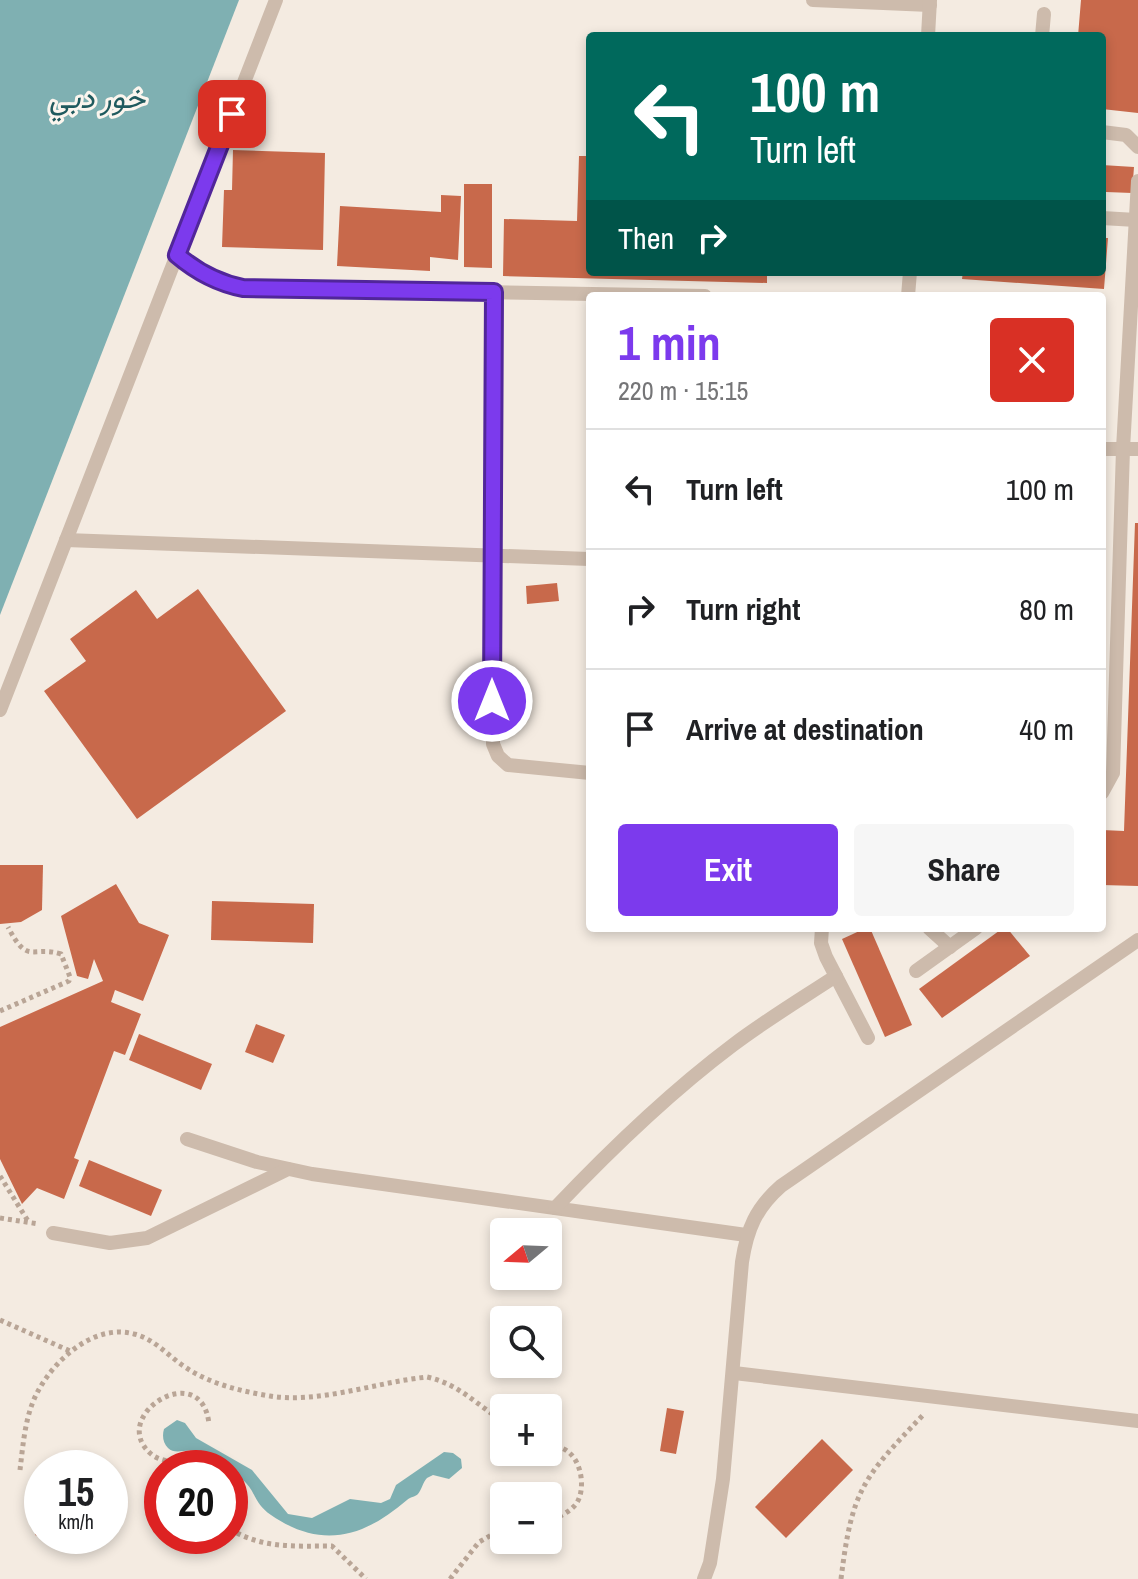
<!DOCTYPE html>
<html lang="en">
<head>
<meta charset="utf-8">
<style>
	body { margin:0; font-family:"Archivo Narrow",Vazirmatn,sans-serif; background:#f6f6f6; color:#202124; height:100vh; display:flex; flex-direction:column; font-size:30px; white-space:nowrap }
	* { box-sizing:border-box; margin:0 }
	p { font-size:26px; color:#757577 }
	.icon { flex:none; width:44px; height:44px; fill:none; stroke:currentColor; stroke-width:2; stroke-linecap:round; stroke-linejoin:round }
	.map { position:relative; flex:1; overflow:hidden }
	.side { position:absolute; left:586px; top:292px; width:520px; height:640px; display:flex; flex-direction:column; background:#fff; border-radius:8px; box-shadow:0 4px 12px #0003 }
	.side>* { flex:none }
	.guide { position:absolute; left:586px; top:32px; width:520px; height:244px; border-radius:8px; box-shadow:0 4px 12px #0003; background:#00695c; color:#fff; overflow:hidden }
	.needle { width:52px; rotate:251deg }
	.fabs { position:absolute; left:490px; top:1218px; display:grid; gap:16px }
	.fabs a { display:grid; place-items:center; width:72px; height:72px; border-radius:8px; background:#fff; box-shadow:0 4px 12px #0003; font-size:40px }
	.speed { position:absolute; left:24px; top:1450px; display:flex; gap:16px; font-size:40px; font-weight:700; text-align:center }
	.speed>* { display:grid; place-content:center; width:104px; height:104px; border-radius:50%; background:#fff; box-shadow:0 4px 12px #0003; line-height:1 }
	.speed small { font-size:20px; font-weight:400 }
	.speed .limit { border:12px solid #d22; background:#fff; color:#111 }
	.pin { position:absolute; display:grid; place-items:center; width:68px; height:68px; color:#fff; margin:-34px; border-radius:16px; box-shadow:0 4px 12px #0006 }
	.me { position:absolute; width:88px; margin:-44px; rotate:0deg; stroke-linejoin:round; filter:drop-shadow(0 0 6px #0008) }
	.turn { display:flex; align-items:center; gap:28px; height:168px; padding:0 32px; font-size:36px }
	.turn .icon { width:104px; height:104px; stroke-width:2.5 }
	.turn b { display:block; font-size:56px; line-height:68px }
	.then { display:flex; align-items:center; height:76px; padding:0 32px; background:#0003; gap:16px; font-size:30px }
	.round { display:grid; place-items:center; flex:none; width:84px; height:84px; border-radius:8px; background:#f6f6f6 }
	.summary { display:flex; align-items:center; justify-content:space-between; height:136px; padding:0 32px }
	h1 { font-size:48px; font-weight:700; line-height:60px; color:#7c3aed }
	.cta { display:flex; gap:16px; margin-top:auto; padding:16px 32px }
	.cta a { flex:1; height:92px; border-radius:8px; background:#7c3aed; color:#fff; font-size:32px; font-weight:700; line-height:92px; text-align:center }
	.cta a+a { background:#f6f6f6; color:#202124 }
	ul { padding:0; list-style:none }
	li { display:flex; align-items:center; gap:24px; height:120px; padding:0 32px; border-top:2px solid #e0e0e0 }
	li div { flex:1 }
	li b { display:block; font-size:30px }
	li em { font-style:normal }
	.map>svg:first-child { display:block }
</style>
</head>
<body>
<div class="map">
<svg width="1138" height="1579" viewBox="0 0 1138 1579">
	<rect width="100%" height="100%" fill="#f4ebe1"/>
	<g fill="#7fb0b2">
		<path d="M0,0h239l-239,615z"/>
		<path d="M177,1420l8,3 11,15 56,32 36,44 24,4 38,-19 31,4 9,-4 6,-14 48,-33 9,1 8,6 1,9 -13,11 -16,-4 -6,3c-4,4 -6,13 -9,16 -3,3 -8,3 -11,6 -43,37 -85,50 -136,15 -22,-15 -12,-29 -41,-43v-4c-14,0 -23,-12 -36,-17 -9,-2 -19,4 -26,-3 -5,-5 -6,-12 -4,-19z"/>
	</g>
	<g fill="#c8694b">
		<path d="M1081,0h57v113l-36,-4v-73h-24z"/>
		<path d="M233,150l92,3 -2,97 -101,-3 2,-57h8z"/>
		<path d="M579,156h11v116h177v11l-264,-7 1,-57 73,2z"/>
		<path d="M1102,165l32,2 -2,26 -26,-1v12h-4z"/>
		<path d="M464,184h28v84l-28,-1z"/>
		<path d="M441,195l20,1 -3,64 -28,-3v14l-93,-5 3,-60 101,6z"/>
		<path d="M1102,238h6l-4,51 -142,-10 1,-7h139z"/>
		<path d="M1135,523h3v363l-36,-1v-55l22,1z"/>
		<path d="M557,583l2,18 -32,3 -1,-18z"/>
		<path d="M198,589l88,122 -149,108 -93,-128 42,-30 -16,-22 66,-49 21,29z"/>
		<path d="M0,865h43l-1,45 -21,12 -21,2z"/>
		<path d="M116,884l23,39 30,12 -26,66 -28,-11 -4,12 30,12 -16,41 -11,-4 -40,107 5,2 -15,39 -27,-11 -15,16 -22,-45v-132l103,-46 -9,-22 -6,20 -11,-3 -16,-60z"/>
		<path d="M212,901l102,3 -1,39 -102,-3z"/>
		<path d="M866,928h4l42,97 -27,12 -43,-98z"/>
		<path d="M1003,928h4l23,28 -88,62 -23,-29z"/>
		<path d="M256,1024l29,11 -12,28 -28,-11z"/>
		<path d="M139,1034l73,30 -11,26 -72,-30z"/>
		<path d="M89,1160l73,30 -11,26 -72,-30z"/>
		<path d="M667,1408l17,3 -8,43 -16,-3z"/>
		<path d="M822,1439l31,31 -67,68 -31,-31z"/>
		<path d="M42,1518v18h27l-4,11 -30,-12z"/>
	</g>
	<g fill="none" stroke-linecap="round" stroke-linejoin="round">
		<g stroke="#b9a596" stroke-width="5" stroke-dasharray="4 4" stroke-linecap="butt">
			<path d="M0,1011l69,-30 1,-4 -9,-23c-29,-9 -33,12 -53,-27"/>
			<path d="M0,1176l28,45"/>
			<path d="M0,1218l39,6"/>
			<path d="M0,1320l70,31"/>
			<path d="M548,1444c5,2 14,3 19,7 15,10 19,39 9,53 -7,9 -18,13 -28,17"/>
			<path d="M188,1468l-3,-4c-11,-3 -26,-2 -35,-11 -42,-38 52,-96 59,-29"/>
			<path d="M20,1470c3,-25 5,-54 17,-77 17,-33 57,-70 97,-59 21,5 34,22 51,33 25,17 55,24 85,29 49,8 107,-14 157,-19 32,7 50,28 77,45"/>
			<path d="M230,1529c32,20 66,17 102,17l34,33"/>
			<path d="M450,1579l29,-37 25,-14"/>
			<path d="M841,1579c11,-89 21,-100 82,-164"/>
		</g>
		<g stroke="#cdbbac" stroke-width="14">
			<path d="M813,0l117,5"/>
			<path d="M928,36l2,-36"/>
			<path d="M1042,36l2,-22"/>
			<path d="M1102,132l24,3 12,12"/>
			<path d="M1102,218l34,2"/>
			<path d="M177,255l30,22 36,11 462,8"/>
			<path d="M494,292l-1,452 5,12 10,9 82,8"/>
			<path d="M908,296l2,-24"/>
			<path d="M1102,449h36"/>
			<path d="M66,540l523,19"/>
			<path d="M0,710l276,-710"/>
			<path d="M1102,793l11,-20 10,-324 15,-268"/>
			<path d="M822,928l-1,15 5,14 42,81"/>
			<path d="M929,928l21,19"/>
			<path d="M916,971l60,-43"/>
			<path d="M187,1139l70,23 55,12 434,61"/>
			<path d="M555,1208c55,-58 114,-115 178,-163 33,-25 68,-46 103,-69"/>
			<path d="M53,1233l57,10 37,-5 141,-69"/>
			<path d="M734,1373l404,48"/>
			<path d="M704,1579l6,-16 13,-84 19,-217c5,-33 14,-54 39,-76l357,-246"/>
		</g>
	</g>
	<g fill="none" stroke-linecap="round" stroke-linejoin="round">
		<defs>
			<path id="route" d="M232,114l-55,141c20,17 40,28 66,33l251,4 -2,409"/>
		</defs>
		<use href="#route" stroke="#51269a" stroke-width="20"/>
		<use href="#route" stroke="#7c3aed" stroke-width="14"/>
	</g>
	<g text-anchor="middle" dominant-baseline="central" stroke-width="6" stroke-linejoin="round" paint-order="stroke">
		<g font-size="30" font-style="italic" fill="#1f5a5e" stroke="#fbf5ee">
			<text x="97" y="97">خور دبي</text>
		</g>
	</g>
</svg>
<div class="fabs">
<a><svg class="needle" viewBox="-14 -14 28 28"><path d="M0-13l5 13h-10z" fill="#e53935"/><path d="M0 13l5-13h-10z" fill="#757577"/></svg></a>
<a><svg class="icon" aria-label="search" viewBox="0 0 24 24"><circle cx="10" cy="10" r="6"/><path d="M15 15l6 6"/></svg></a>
<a>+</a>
<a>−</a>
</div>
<div class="speed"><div>15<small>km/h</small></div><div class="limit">20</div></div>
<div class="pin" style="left:232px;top:114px;background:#d93025"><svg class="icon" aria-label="arrive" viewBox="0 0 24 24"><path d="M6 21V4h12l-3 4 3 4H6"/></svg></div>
<svg class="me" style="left:492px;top:701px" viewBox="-20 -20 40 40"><circle r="17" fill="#7c3aed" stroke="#fff" stroke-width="3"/><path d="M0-11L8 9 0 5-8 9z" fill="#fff"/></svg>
<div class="guide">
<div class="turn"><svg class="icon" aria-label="left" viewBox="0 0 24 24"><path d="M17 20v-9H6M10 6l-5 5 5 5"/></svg><div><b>100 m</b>Turn left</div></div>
<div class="then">Then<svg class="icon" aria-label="right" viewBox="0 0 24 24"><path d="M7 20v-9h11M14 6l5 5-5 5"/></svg></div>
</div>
<section class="side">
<div class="summary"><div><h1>1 min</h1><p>220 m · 15:15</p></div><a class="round" style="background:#d93025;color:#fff"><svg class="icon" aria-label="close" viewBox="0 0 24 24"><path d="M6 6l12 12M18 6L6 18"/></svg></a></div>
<ul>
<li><svg class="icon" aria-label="left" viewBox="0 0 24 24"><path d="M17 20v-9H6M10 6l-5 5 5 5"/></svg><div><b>Turn left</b></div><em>100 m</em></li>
<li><svg class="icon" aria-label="right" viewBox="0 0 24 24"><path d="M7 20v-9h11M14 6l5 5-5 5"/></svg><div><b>Turn right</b></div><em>80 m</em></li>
<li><svg class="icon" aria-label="arrive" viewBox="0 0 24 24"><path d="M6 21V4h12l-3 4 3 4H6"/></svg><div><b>Arrive at destination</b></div><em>40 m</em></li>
</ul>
<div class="cta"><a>Exit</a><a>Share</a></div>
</section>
</div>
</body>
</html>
